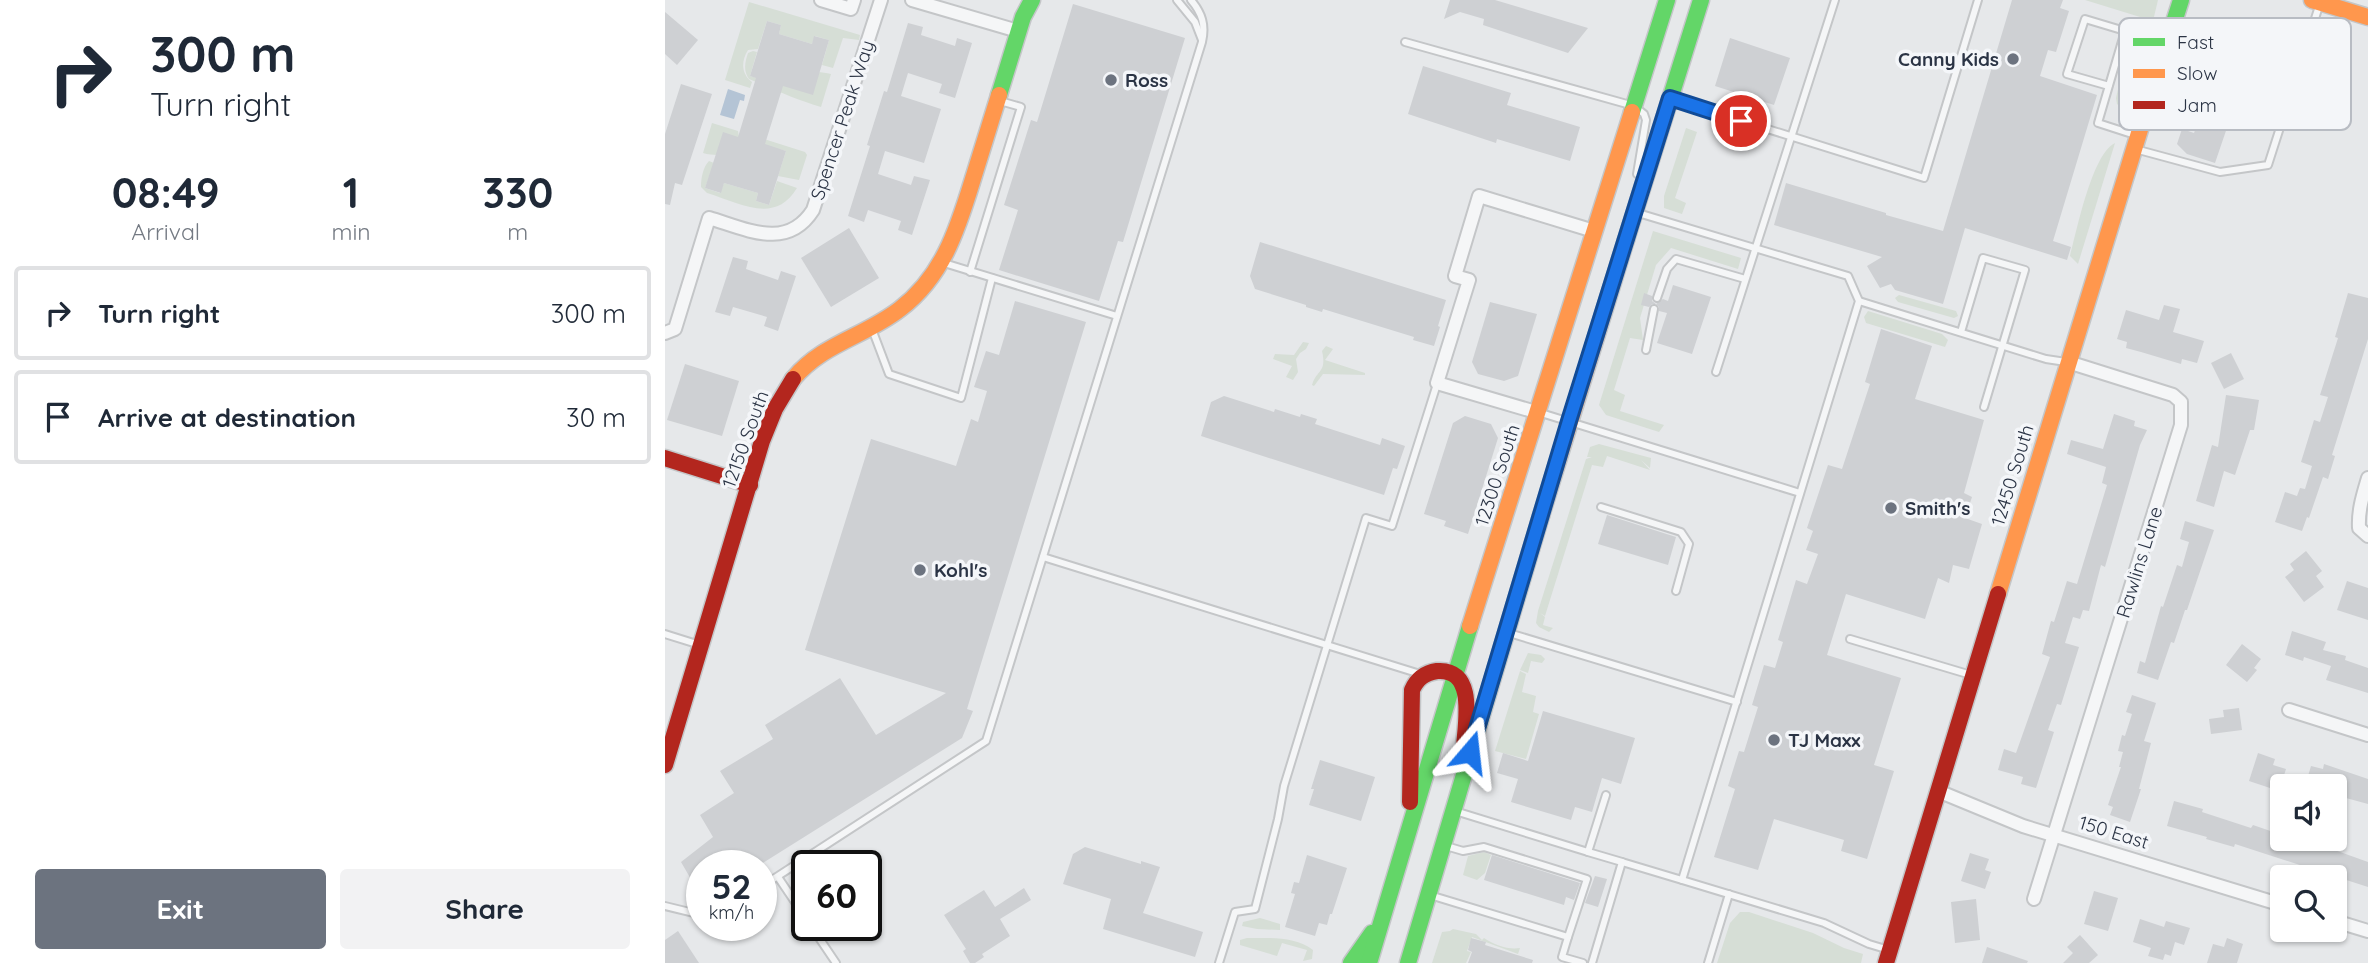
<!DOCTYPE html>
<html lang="en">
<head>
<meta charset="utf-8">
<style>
	body { margin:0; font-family:Quicksand,sans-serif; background:#f2f2f3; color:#1f2937; height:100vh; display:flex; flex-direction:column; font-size:26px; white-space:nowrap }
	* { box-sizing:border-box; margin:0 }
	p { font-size:23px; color:#747a83 }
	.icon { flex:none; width:38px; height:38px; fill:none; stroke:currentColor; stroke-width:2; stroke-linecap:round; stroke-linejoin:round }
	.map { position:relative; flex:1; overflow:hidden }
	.panel { display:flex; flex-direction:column; background:#fff; width:665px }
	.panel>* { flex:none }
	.hud { background:#fff; color:#1f2937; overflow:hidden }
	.fabs { position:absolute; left:1605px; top:774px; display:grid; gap:14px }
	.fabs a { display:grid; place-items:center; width:77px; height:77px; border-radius:7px; background:#fff; box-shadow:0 2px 5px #0004; font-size:35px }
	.speed { position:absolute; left:21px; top:850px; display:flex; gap:14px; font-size:35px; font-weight:700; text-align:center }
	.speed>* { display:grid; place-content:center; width:91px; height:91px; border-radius:50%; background:#fff; box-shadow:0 2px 5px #0004; line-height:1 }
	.speed small { font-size:18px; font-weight:400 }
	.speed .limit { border:4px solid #111; border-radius:10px; background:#fff; color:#111 }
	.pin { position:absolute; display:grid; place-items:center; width:60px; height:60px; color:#fff; margin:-30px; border:4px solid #fff; border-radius:50%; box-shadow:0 2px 7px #0007 }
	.me { position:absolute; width:77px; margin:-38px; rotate:17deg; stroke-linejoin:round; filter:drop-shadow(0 0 5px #0008) }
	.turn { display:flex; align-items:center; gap:24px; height:147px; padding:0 35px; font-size:32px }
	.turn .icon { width:91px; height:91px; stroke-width:2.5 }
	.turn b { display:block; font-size:49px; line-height:60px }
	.eta { display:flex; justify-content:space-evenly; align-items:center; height:119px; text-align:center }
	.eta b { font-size:42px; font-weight:700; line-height:49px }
	.button { display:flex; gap:14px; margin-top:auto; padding:14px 35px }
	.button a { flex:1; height:80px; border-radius:7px; background:#6c737f; color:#fff; font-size:28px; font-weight:700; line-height:80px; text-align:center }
	.button a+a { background:#f2f2f3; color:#1f2937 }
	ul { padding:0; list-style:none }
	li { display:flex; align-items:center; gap:21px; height:94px; margin:0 14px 10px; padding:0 21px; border:4px solid #e0e1e3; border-radius:7px }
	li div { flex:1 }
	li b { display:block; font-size:26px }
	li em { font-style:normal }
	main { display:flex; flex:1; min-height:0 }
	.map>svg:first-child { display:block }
</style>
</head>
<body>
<main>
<section class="panel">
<div class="hud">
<div class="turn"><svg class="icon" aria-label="right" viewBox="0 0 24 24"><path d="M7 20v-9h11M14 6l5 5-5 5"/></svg><div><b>300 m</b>Turn right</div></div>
</div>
<div class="eta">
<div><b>08:49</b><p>Arrival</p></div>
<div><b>1</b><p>min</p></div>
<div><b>330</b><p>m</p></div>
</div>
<ul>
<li><svg class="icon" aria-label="right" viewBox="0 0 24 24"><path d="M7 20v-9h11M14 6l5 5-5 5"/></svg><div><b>Turn right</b></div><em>300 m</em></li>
<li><svg class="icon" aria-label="arrive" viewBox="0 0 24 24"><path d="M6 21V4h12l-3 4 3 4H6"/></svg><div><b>Arrive at destination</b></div><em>30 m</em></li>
</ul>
<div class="button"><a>Exit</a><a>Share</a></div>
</section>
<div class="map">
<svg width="1703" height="963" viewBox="0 0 1703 963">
	<rect width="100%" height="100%" fill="#e6e8ea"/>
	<g fill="#d6ded6">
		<path d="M1420,0h73l-5,21z"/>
		<path d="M84,2l111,33 -1,5 -16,-2 -10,30 -11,-3 7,-25 -14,-4 -3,8 -33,-10 2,-9 -14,-4 -9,28 -10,1c-7,11 -7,24 4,32l-2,6 -25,-8z"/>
		<path d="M1473,17l14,5 -27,89 -8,-7 -1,-6 10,-44z"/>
		<path d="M88,51l4,1 -7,24c27,9 54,-9 81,-2l-10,33c-27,-8 -46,-17 -72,-28 -6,-8 -4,-17 -1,-26z"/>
		<path d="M47,123l26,8 1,6 25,2 41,13 2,3 -8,25 -21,-4 8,-25c-29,-10 -55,10 -83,2z"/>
		<path d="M1021,128l11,4 -22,66 11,5 -4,11 -18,-6v-12z"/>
		<path d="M1450,143l-37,121 -8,-8c7,-26 22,-102 45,-113z"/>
		<path d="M44,161l5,2 -9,25 15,5 4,-10 34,10 -2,8 13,4 8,-24 20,7c-22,37 -57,15 -90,5l-6,-6c0,-9 2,-20 8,-26z"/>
		<path d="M988,231l88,27 -3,11 -67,-21 -15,17 -16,53 3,22 -13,-2 -16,52 11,5 -5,16 44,14 -5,7 -53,-17 -7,-10z"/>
		<path d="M1234,295l57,16 2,5 -4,2 -56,-16 -3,-4z"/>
		<path d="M1203,311l74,23 6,6 -3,7 -79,-24 -2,-6z"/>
		<path d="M638,342l6,1 -3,6 -6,4 -4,6 2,13 -5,8 -7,-3 6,-11 -19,-7 2,-5 19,1z"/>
		<path d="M661,346l7,3 -8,11 40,13v2l-42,-1 -9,12 -2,-1c5,-16 15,-12 10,-34z"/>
		<path d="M934,444l52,14 -1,10 -9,-8 9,10 -43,-14 -4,11 -11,-2 -47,151 -5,-3 5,4 -2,8 10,3 -4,4 -10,-5 -3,-4 2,-12 48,-152 6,-2h-5l3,-10z"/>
		<path d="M863,653l13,2 4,4 -3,4 -11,-2 -3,12 -8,-3z"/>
		<path d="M855,671l6,3 -4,18 14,4 -3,16 6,2 -13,45 -31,-8z"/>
		<path d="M819,852l7,3 -6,18 -8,7 -14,-5 5,-19z"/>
		<path d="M1075,912h9l64,21 31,15 19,6 -2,9h-144l13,-40z"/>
		<path d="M595,918l20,6v6l-23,-1 -15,-3 1,-4z"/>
		<path d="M788,929l23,5 6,6 2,-2c11,7 24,12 36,10l-2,6 -46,-17 -5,14 4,1 -5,11h-34l10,-31 8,-1z"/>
		<path d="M582,938c21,0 48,-2 66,12l-1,9 -9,2 4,-11 -25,-7 -5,13 -37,-11v-5z"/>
	</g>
	<path fill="#b4c4d5" d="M63,89l17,6 -1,6 -4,-1 -6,19 -14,-4z"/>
	<g fill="#ced0d3">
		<path d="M785,0h45l93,28 -20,25 -85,-28 1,-6 -24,-7 -16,7z"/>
		<path d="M1347,0h51l-3,8 9,3 -13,41 -8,-2 -8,26 57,19 -44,146 18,6 -4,13 -102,-32 -22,76 -48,-14 -4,-6 -11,4 -13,-22 15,-9 -108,-32 12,-42 100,30v2l57,16z"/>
		<path d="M408,4l112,34 -62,204 -5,-1 -19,60 -100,-31 19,-60 -14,-5 27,-85 6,2z"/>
		<path d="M0,12l33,28 -21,25 -12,-11z"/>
		<path d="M102,21l14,4 -2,9 33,10 2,-8 15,4 -16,55 -30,-9 -18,58 21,7 -17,54 -13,-4 2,-8 -34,-10 -3,10 -16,-5 18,-56 15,5 18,-59 -6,-2z"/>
		<path d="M243,23l15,4 -2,8 34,11 2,-8 15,5 -17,55 -16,-5 3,-9 -34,-11 -7,23 40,13 -17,54 -39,-12 -7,23 33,11 3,-9 16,4 -18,55 -14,-5 3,-9 -33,-11 -4,12 -16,-6 22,-70 -3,-1 17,-54 3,1z"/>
		<path d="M1065,38l60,20 -16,47 -59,-19z"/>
		<path d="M1548,52l53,14 -12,42 -12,-3 -4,13 -7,-2 -16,47 -28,-9 -10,-10 5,-15 12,4 9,-24 -5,-1z"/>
		<path d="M758,66l88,27 -4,12 73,22 -10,34 -73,-22 -1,4 -88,-29z"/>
		<path d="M16,84l31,10 -30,91 -7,-2 -5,22 -5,-1v-70z"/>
		<path d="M184,228l30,50 -48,29 -30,-49z"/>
		<path d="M595,242l186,58 -8,26 2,1 -6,19 -21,-6 1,-3 -91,-28 -1,3 -16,-5v-2l-51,-16 -5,-13z"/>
		<path d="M68,257l15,4 -2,8 32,11 3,-9 15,5 -18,55 -14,-5 3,-9 -34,-10 -3,9 -15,-4z"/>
		<path d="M1008,285l38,12 -19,57 -35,-11 10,-30 -8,-2v-4l-3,-3h-4l-3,3 -8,-2 3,-12 8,3v5l4,3 7,-5 5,2z"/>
		<path d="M1683,293l20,5v41l-36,116 3,1 -7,23 -5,-2 -14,41 -2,-1 -5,14 -27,-9 10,-30 12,4 3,-8 5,1 7,-23 -11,-4 13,-42 6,2 8,-25 -8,-2 18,-57 -3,-1z"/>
		<path d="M350,301l71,21 -119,387 6,2 -11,27 -204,128h-56v32l-21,-36 32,-25 -13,-22 34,-22 -14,-22 53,-32 -8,-14 75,-47 36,57 70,-42 -141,-43 66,-211 85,27 15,-47 7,3 9,-31 -13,-4 12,-36 13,4z"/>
		<path d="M825,302l47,12 -19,62 -14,5 -26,-7 -6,-12z"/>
		<path d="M1499,305l16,4 -7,23 31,9 -7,22 -15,-4 -1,5 -40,-12 -15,-4 1,-6 -10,-3 9,-29 33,10z"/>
		<path d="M1216,329l51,17 -17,53 69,21 -20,73 8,4 -7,21 17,6 -13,45 -16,-4 -4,18 -11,-5 -13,41 -79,-25 -19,61 74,23 -27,87 20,6 -27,88 -26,-8 3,-11 -70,-21 -16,51 -44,-13 21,-68 -7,-3 11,-35 5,1 14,-45 -6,-2 12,-40 11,3 8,-26 -5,-2 18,-60 11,4 11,-30 -12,-4 7,-19 -6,-3 21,-63 14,4 28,-85 -5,-2z"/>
		<path d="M1566,353l13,26 -20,10 -13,-26z"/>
		<path d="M20,364l54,17 -17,55 -55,-16z"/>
		<path d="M1561,395l33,5 -5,30h-4l-15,45 -11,-4 -10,36 -18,-6 16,-56 6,2z"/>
		<path d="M559,396l50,16 1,-3 25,8 1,-3 16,5 -2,5 65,21 2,-7 23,8 -8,23 -4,-1 -9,27 -183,-59 10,-34z"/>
		<path d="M1449,414l21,7 -1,5 13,4 -7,15 -35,122 -4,-2 -12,46 -6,-1 -3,9 -7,-2 -8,26 14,4 -18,58 -4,-1 -9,26 6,2 -18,56 -15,-4 2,-7 -25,-7 6,-21 12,4 34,-96 -8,-3 9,-33 3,1 13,-41 10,3 30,-99 -5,-2 4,-16 -39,-13 4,-14 32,9z"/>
		<path d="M800,416l26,8 7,14 -30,96 -24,-8 2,-5 -22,-7 29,-91z"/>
		<path d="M942,515l69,22 -8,28 -70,-21z"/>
		<path d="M1520,521l29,9 -27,80h-2l-11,33 -3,-1 -13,38 -21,-7 3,-12 5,2 16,-57 2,1 14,-42 5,2 7,-25 -9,-3z"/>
		<path d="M1641,551l16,20 -6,5 8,11 -20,15 -19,-25 9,-7 -4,-6z"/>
		<path d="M1682,581l21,7v32l-31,-10z"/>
		<path d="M1627,631l34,11 -3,8 23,6 -1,4 23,8v25l-42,-13 5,-14 -27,-9 -1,4 -18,-6z"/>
		<path d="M1577,644l19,15 -7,9 3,2 -10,12 -21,-17z"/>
		<path d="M1467,695l24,8 -12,38 7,2 -12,46h2l-11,33 -20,-7 3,-8 -5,-2 13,-38h-2l4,-15 -5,-1 4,-16 3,1 7,-22 -6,-2z"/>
		<path d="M1574,708l3,22 -31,4 -2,-15 15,-2 -1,-7z"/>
		<path d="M878,711l92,27 -14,46 -19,-6 -10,34 -17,-5 -4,13 -60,-18 7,-23 -21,-6 6,-20 25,8z"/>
		<path d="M1593,753l17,6 -2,6 13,4 -7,22 -30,-10z"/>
		<path d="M655,760l55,17 -14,44 -52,-16 5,-16h-3z"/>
		<path d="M1659,764l44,15v25l-33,-9v-9h-30l6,-20 12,3z"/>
		<path d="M1509,801l29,8 -1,3 49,16 2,-3 29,10v3h19l67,24v25l-133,-43 -1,3 -28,-8 1,-2 -40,-11z"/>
		<path d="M420,847l56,17v-3l19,6 -17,46 60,19 -8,25 -92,-28 8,-30 -48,-15 10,-30z"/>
		<path d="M1305,853l19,6 -4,11 6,2 -6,17 -24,-8z"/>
		<path d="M642,855l40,13 -15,46h-2l-3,11 -8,-2 -4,13 -30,-9 10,-33 -4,-1 3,-11 5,1z"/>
		<path d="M827,855l88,28 -6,17 -8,-3 -2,8 -80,-25z"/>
		<path d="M930,876l12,3 -9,28 -13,-4z"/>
		<path d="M359,888l7,12 -31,19 10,17 -28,18 2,3 -9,6h-5l-7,-12 3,-2 -22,-34 40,-25 11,17z"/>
		<path d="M1429,891l24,7 -10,33 -24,-7z"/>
		<path d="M1311,899l4,41 -25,3 -4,-41z"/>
		<path d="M1475,919l24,8 2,-6 24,7 -6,17 -9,-3 -4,14 -6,-2 -2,6 -15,-4 3,-8 -18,-6z"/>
		<path d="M13,931l21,32h-34v-23z"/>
		<path d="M1415,935l18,20 -9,8h-26l10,-10 -6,-6z"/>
		<path d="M806,938l15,4 -1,3 48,15 -1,3h-64l4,-11 -4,-2z"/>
		<path d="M1562,938l16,6 -6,19h-30l6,-19 11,3z"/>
		<path d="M1322,947l41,14 -1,2h-45z"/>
	</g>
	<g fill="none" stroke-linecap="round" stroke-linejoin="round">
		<defs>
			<g id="lane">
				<path d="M512,0l18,22 7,18"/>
				<path d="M740,42l229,64 10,8 2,6 -9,54"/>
				<path d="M1444,86l-42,-12 18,-55 40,12 -27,92 37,12"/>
				<path d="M1010,100l249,78 54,-178"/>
				<path d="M1470,149l85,23 48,-7 52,-162"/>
				<path d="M279,263l173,53"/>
				<path d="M305,272l51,-165 -21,-6"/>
				<path d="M992,298l10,-29 9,-10 69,20"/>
				<path d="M1194,301l187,58 20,3"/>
				<path d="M207,329l17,45 72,24 31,-120"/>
				<path d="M1296,332l22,-74 42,12 -41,137"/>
				<path d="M981,350l8,-41"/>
				<path d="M1051,372l119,-372"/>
				<path d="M876,413l259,80"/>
				<path d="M936,507l80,25 8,12 -13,47"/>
				<path d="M378,557l374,116"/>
				<path d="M844,633l228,69"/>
				<path d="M0,634l35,11"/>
				<path d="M1185,639l121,36"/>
				<path d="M790,811l133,41 18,-57"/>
				<path d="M781,846l17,5 21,-4 103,32 -19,58"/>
				<path d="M923,852l34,10"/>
				<path d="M113,877l29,43"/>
				<path d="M1017,880l142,43 45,21 20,6"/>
				<path d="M96,887l225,-146 216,-699c4,-17 0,-29 -11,-42"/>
				<path d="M768,896l135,41 -6,20 21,6"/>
				<path d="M0,906l37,9"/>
				<path d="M146,926l25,37"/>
				<path d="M554,963l16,-51 20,-3 23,-90 6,-33 82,-268 26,8 45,-142"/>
				<path d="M927,963l30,-101 60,18 177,-579 -11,-25 -210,-63"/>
				<path d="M1043,963l21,-69"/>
			</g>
			<g id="street">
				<path d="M156,0l30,9 3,-9"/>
				<path d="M247,0l106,31"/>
				<path d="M0,333l10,-4 34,-111c37,11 78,33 104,-8l68,-210"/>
				<path d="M874,413l-102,-30 32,-103 -14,-4 24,-80 115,35"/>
				<path d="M1703,478c-5,17 -10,32 -9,50l9,8"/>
				<path d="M1624,710l79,25"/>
				<path d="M1273,791l85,35 259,79"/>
				<path d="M1369,899l147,-474v-23l-8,-7 -105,-33"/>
				<path d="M1670,921l33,10"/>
			</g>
			<g id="fast">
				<path d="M334,95l24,-78 9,-17"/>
				<path d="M1481,110l35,-110"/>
				<path d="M967,112l35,-112"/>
				<path d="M961,240l75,-240"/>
				<path d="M686,963l21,-30"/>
				<path d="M704,963l101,-337"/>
				<path d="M743,963l133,-447"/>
			</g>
			<g id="slow">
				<path d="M1647,0l56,17"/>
				<path d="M128,379c30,-36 71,-42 107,-70 42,-32 57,-78 72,-127 9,-29 18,-58 27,-87"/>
				<path d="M876,516l85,-276"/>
				<path d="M1333,594l148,-484"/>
				<path d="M805,626l162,-514"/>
			</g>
			<g id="jam">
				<path d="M0,458l85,27"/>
				<path d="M0,765l97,-324 13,-32 18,-30"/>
				<path d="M745,802l2,-112c5,-11 12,-17 25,-19 39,-3 29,50 27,75"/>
				<path d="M1221,963l112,-369"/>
			</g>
		</defs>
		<use href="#lane" stroke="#c4c6c8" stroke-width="10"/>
		<use href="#street" stroke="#c4c6c8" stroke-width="16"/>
		<use href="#fast" stroke="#c4c6c8" stroke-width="19"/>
		<use href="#slow" stroke="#c4c6c8" stroke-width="19"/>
		<use href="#jam" stroke="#c4c6c8" stroke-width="19"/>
		<use href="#lane" stroke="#f5f6f7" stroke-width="6"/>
		<use href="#street" stroke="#f5f6f7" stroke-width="12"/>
		<use href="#fast" stroke="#63d668" stroke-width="16"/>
		<use href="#slow" stroke="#ff974d" stroke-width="16"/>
		<use href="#jam" stroke="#b3261e" stroke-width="16"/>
	</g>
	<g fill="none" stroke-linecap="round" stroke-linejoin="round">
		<defs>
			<path id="route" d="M805,752l99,-331 101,-323 71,23"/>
		</defs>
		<use href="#route" stroke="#114b97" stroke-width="18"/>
		<use href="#route" stroke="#1a73e8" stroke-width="12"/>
	</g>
	<g fill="#6c737f" stroke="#f4f6f9" stroke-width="2.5">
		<circle cx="1348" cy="59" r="7"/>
		<circle cx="446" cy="80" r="7"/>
		<circle cx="1226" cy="508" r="7"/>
		<circle cx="255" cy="570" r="7"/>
		<circle cx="1109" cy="740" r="7"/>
	</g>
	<g text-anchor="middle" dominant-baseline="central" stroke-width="7" stroke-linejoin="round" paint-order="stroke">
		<g font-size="19" font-weight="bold" fill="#2b3445" stroke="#f4f6f9" text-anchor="start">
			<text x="1334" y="59" text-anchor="end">Canny Kids</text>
			<text x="460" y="80">Ross</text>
			<text x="1240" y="508">Smith's</text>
			<text x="269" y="570">Kohl's</text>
			<text x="1123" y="740">TJ Maxx</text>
		</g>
		<g font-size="19" fill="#2b3445" stroke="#f4f6f9">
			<text transform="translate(177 120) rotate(-72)">Spencer Peak Way</text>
			<text transform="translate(80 439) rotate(-70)">12150 South</text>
			<text transform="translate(832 475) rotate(-72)">12300 South</text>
			<text transform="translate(1347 475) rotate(-73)">12450 South</text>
			<text transform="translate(1474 562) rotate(-73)">Rawlins Lane</text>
			<text transform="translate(1449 832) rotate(17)">150 East</text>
		</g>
	</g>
	<rect x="1454" y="18" width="232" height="112" rx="10" fill="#f4f6f9" stroke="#b8bcc3" stroke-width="2"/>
	<rect x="1468" y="38" width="32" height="8" fill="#63d668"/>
	<rect x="1468" y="69" width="32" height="9" fill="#ff974d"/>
	<rect x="1468" y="101" width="32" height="8" fill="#b3261e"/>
	<g font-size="19" fill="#2b3445">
		<text x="1512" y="49">Fast</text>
		<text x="1512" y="80">Slow</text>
		<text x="1512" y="112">Jam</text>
	</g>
</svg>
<div class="fabs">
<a><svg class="icon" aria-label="sound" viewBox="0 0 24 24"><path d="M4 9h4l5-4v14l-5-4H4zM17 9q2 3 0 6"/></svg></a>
<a><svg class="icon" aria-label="search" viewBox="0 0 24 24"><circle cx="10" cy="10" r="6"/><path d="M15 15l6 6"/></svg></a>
</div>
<div class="speed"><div>52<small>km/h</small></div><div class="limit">60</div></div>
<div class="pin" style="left:1076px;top:121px;background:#d93025"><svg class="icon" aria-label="arrive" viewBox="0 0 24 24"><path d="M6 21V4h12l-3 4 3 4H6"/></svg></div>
<svg class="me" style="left:805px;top:752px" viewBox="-20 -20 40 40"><path d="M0-17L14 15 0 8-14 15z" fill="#1a73e8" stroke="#fff" stroke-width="4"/></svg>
</div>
</main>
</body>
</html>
